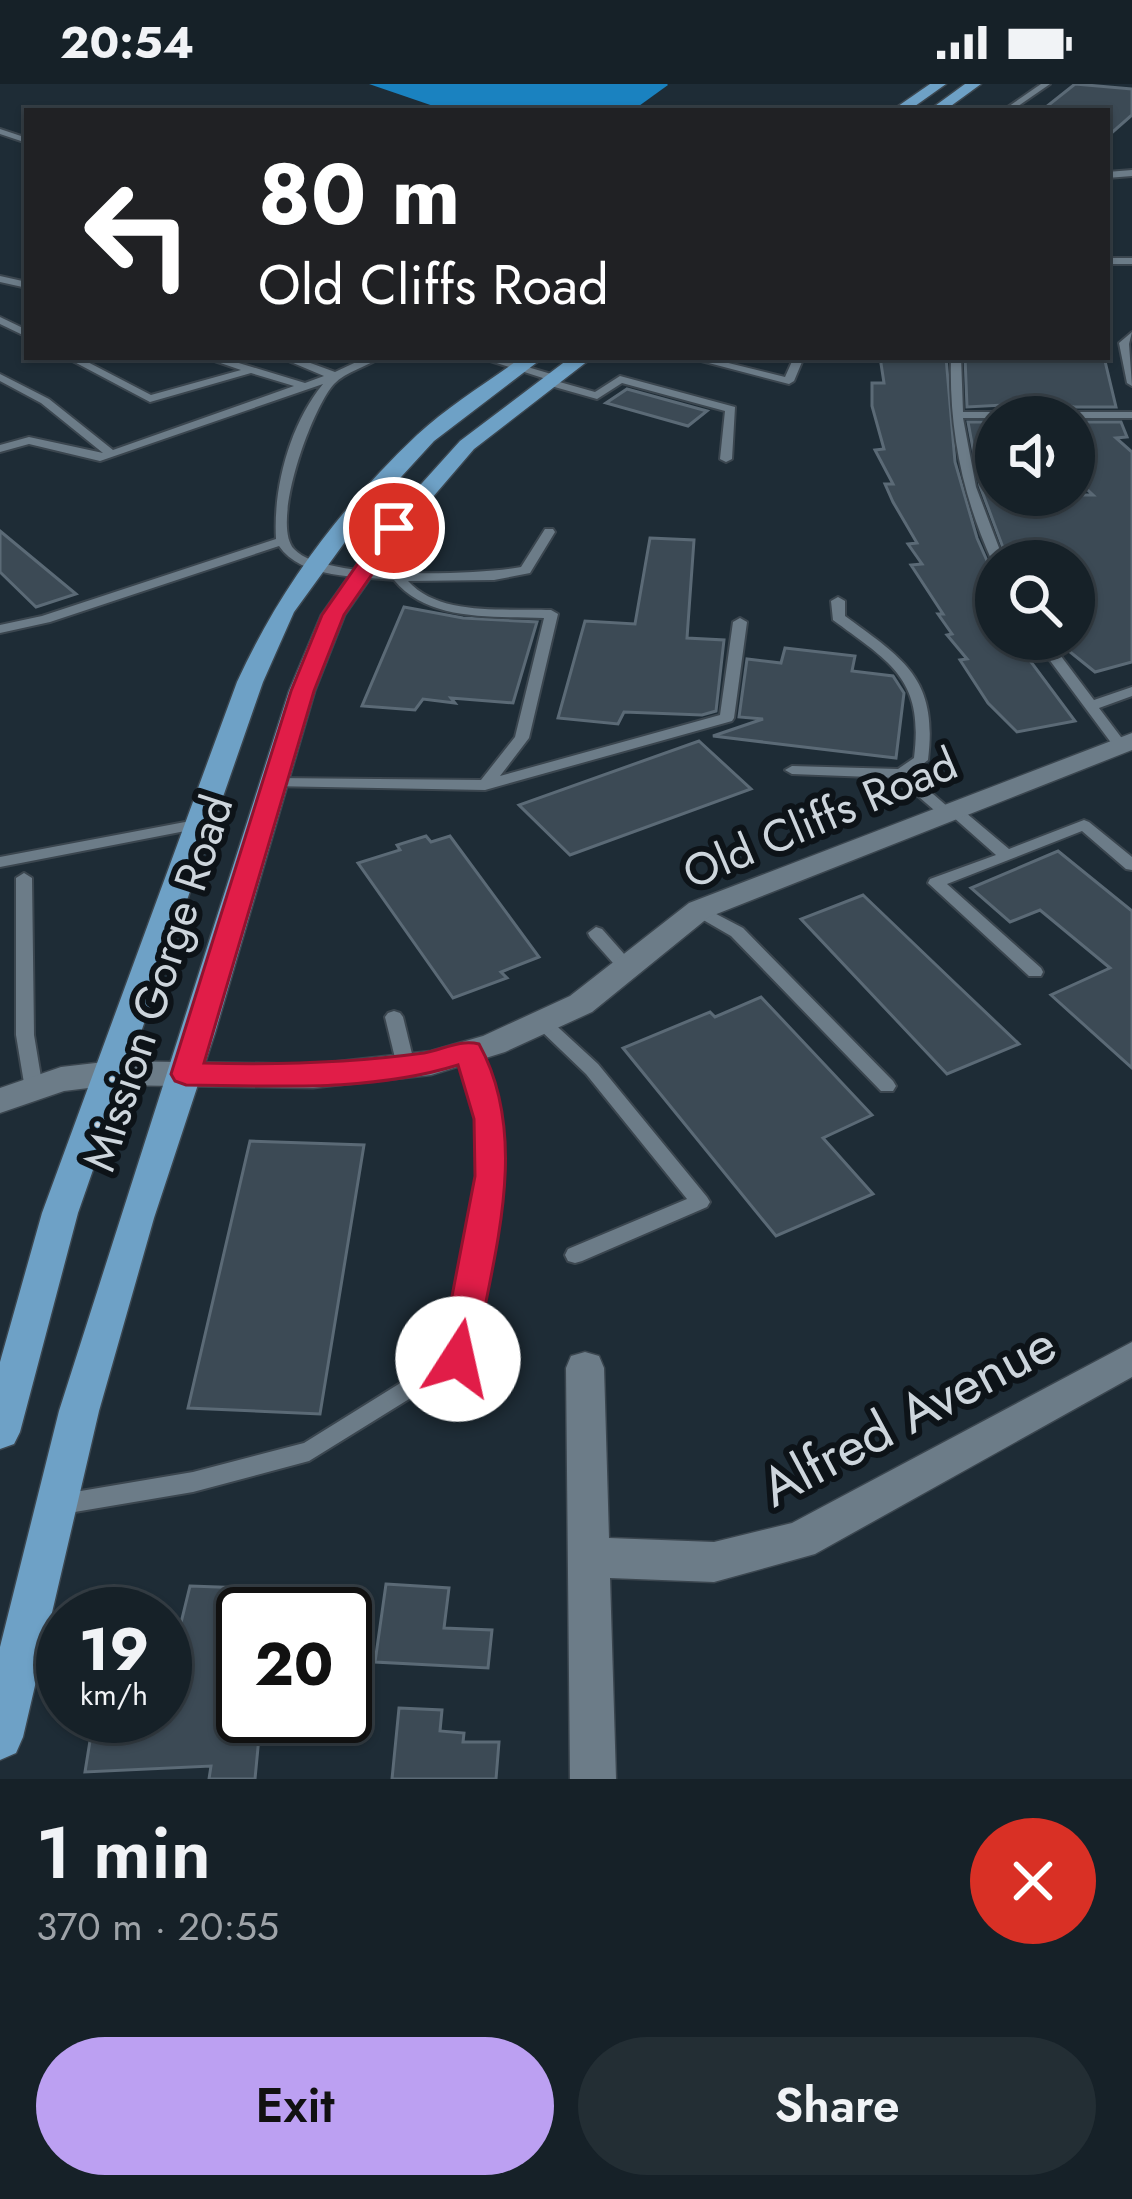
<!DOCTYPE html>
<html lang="en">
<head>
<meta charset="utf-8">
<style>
	body { margin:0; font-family:Jost,sans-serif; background:#232e34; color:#f1f3f6; height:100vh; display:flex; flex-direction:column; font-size:45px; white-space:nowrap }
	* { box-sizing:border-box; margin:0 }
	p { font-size:39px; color:#9ea3a8 }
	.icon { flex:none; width:66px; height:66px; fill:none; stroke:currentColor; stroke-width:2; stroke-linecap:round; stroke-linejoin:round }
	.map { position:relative; height:1695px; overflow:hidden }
	.sheet { display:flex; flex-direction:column; background:#162128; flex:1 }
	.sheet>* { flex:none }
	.top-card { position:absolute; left:24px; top:24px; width:1086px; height:252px; border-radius:0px; box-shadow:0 3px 9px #0004,0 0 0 3px #353e45; background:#202124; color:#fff; overflow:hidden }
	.buttons { position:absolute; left:975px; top:312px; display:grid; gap:24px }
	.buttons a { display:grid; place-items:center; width:120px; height:120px; border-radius:50%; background:#162128; box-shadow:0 3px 9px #0004,0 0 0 3px #353e45; font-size:60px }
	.speed { position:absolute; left:36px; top:1503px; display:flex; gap:24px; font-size:60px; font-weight:700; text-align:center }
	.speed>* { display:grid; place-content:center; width:156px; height:156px; border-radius:50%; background:#162128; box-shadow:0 3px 9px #0004,0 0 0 3px #353e45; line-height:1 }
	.speed small { font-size:30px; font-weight:400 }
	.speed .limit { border:6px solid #111; border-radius:18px; background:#fff; color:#111 }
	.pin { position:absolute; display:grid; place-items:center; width:102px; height:102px; color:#fff; margin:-51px; border:6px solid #fff; border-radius:50%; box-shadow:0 3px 12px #0007 }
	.me { position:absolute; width:132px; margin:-66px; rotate:10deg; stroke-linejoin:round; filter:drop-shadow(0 0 9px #0008) }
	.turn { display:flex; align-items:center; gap:42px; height:252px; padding:0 36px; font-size:54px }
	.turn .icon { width:156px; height:156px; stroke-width:2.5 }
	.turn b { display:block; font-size:84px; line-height:102px }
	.round { display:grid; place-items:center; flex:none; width:126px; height:126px; border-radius:63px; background:#232e34 }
	.overview { display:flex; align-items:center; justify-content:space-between; height:204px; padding:0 36px }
	h1 { font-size:72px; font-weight:600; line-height:90px }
	.primary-button { display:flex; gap:24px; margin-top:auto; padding:24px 36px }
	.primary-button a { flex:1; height:138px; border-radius:72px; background:#bca0f2; color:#111; font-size:48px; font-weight:600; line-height:138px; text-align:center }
	.primary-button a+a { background:#232e34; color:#f1f3f6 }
	.status { display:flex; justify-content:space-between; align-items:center; height:84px; padding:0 60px; background:#162128; direction:ltr }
	.status svg { height:33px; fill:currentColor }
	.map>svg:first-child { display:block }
</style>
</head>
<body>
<div class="status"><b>20:54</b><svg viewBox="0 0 49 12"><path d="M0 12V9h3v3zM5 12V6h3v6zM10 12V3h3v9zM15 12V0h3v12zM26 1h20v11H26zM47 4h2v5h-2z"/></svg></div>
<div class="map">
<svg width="1132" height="1695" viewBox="0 0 1132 1695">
	<rect width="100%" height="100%" fill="#1e2c36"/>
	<path fill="#1a82c0" d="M369,0h298l1,1 -36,26h-184z"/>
	<g fill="#3c4a55" stroke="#5b6a76" stroke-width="3">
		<path d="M1075,0l57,5v26l-25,22v-26h-66z"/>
		<path d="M880,273h66l9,105 22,76 11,25 8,5v35l-19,-14 19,26v24h18l61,82 -58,11 -29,-29 -28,-43 7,-1 -20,-24 5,-1 -14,-20h5l-32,-49 11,-1 -14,-20 9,-1 -24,-41 -8,-18h8l-18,-34 9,-1 -12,-43v-23h12z"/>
		<path d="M965,273h139l12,50h-42l-18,-5 -89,5z"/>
		<path d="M627,305l80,22 -19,15 -82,-23z"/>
		<path d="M968,338h28v73h97l-19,-18v-55h47l6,15 -11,1 16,14v210l-37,10 -41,-33h20v-78h-66l-28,-75z"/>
		<path d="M0,447l47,39 29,24 -40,13 -36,-35z"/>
		<path d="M650,454l44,2 -7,98 37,2 -8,71 -14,4 -78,-3 -6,12 -60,-6 27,-97 50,3z"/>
		<path d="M404,523l59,11 74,4 -24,81 -62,-5 4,5 -32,-4 -8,11 -53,-4z"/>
		<path d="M785,564l70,8 -3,15 41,5 11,17 -8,65 -183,-22 50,-17 -24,-2 8,-58 34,4z"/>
		<path d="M699,657l52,48 -181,66 -51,-50z"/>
		<path d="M426,752l5,6 19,-6 89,121 -38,15 6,6 -54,20 -95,-135 42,-13 -3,-5z"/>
		<path d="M1058,767l74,60v157l-81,-73 59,-27 -70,-58 -30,12 -39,-34z"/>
		<path d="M863,811l94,90 62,59 -72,30 -146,-155z"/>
		<path d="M761,913l111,118 -49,23 50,56 -97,42 -153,-188 87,-36 5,5z"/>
		<path d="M250,1057l114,4 -44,269 -132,-6z"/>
		<path d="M386,1500l63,4 -5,40 48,2 -4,38 -113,-6z"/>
		<path d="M190,1502l55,2 -20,97 18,-1v32h18l-6,63h-46l2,-13 -126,6 9,-56h71v-81h13z"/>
		<path d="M399,1624l43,2 -2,21 24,2 -1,9h36l-3,37h-104z"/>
	</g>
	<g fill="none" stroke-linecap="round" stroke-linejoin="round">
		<defs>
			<g id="lane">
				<path d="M1041,0h9l-39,27h-9z"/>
				<path d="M0,45l27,9v5l-27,-9z"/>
				<path d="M1132,86v6l-25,2v-6z"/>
				<rect x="1107" y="174" width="25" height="6"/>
				<path d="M0,192l27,6v6l-27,-6z"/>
				<path d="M0,233l27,13v7l-27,-13z"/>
				<path d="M1132,248l-3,12 3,42 -5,-3 -8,-40z"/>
				<path d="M65,273h13l73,38 90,-25 -38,-13h16l86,26 19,-7 -45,-19h15l41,15 32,-15h14c-14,10 -35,14 -47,27 -22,24 -64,139 -40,165 28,32 186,26 227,18l24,-38h8l2,3 -25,41 -36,7 -86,1c32,36 99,27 143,29l7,4 -29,124 -29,38 220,-61 13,-93 7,-4 7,4 -13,96 -2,3 -247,69 -215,-4 -2,-3 2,-3 5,-2 206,2 34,-43 29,-119c-50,-2 -116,4 -150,-38 -35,-4 -93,-1 -115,-34l-229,76 -50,11v-8l42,-9 234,-77c-3,-52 14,-115 47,-155l-223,77 -71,-17 -29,8v-7l29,-8 74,16 -62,-50 -41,-22v-7l49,25 64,51 181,-64 -43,-13 -101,29z"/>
				<path d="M478,273h16l64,19 1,2 -3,3 39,11 25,-16 115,31 -3,52 -6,3 -6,-3 5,-48 -103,-28 -25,16 -53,-15 -1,-2 3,-3z"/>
				<path d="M686,273h18l81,20 9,-20h10l-10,24 -5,3z"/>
				<path d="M951,273h10l2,55h169v6h-169l13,69 28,74h-8v3l-4,-3c-30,-66 -43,-132 -41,-204z"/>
				<path d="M838,513l7,4v15c60,44 93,63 83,144l-18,14 38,33h11l50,42 75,-29 5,2 43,35v13l-6,-1 -44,-38 -135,53 94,84 2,4 -2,4h-12l-101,-93 2,-4 66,-24 -44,-39h-11l-44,-38 -105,-4 -7,-4 7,-4 106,3 16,-11c10,-79 -23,-95 -81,-138l-2,-19z"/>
				<path d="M1034,555h14l46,61 38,-13v9l-33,12 28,37 -2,3h-10z"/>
				<path d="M201,735l8,5 -3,3 -206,40v-10z"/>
				<path d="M24,789l8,5 2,157 9,54 -3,5h-12l-3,-5 -9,-54v-157z"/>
				<path d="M699,821l44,23 150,153 3,5 -3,5h-12l-150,-155 -38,-22 -2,-4 2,-4z"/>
				<path d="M596,843l6,2 31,35 2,4 -2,4h-12l-31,-35 -2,-4z"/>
				<path d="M394,927l6,2 3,4 12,49 -3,5h-12l-3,-5 -12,-49 3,-4z"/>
				<path d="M542,932l6,2 50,46 109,133 3,5 -3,5 -125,54 -7,2 -7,-2 -3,-6 3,-6 119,-50 -101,-125 -50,-48 -3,-4 3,-4z"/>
				<path d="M468,961l6,1 3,5 21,68 3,57 -37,189 -155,96 -116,31 -136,23 -8,-3 -3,-7 3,-7 8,-3 136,-23 111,-29 143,-89 34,-178 -1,-57 -21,-68 3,-5z"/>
			</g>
			<g id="street">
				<path d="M1132,649v17l-423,167 -117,95 -87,40 -74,23 -118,13 -200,-3 -49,6 -64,22v-25l61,-21 52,-6 200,3 118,-13 52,-15 87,-40 119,-93z"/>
				<path d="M1132,1258v35l-317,177 -101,28 -104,-4 6,201h-46l-4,-411 5,-12 14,-4 14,4 5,12 5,170 105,4 78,-19z"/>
			</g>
			<g id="primary">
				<path d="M930,0h16l-38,27h-17z"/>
				<path d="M965,0h16l-37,27h-16z"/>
				<path d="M522,273h22l-110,84 -76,83 -64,88 -31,70 -185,531 -58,219 -6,12 -14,5v-87l42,-149 195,-531c44,-96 103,-174 180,-247 31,-29 71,-53 105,-78z"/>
				<path d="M571,273h22l-119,92 -72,84 -57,82 -30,76 -100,342 -61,185 -55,193 -76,326 -7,16 -16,7v-113l59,-236 230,-720 32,-76 65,-92 74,-82z"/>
			</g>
		</defs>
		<use href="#lane" stroke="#3b464f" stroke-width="4"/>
		<use href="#street" stroke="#3b464f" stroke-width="3"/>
		<use href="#primary" stroke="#3b464f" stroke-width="3"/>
		<use href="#lane" fill="#6c7c88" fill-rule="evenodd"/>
		<use href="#street" fill="#6c7c88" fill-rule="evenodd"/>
		<use href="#primary" fill="#6ea1c6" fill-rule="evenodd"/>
	</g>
	<path fill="#e11d48" stroke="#92132f" stroke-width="3" d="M386,439l18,5 -60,87 -30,76 -110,372c74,2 146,0 220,-10 18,-3 36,-14 55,-9 53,96 13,214 -4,315l-5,10 -12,4 -13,-4 -5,-10 35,-183 -1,-57 -16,-54c-87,27 -182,21 -272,20l-11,-4 -4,-7 120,-383 31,-76z"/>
	<g text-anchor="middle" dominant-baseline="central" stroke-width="12" stroke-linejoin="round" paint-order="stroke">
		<g font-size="45" fill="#cdd5dc" stroke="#0d1318">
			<text transform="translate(820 734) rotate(-23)">Old Cliffs Road</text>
			<text transform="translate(158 899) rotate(-72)">Mission Gorge Road</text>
		</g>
		<g font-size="54" fill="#cdd5dc" stroke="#0d1318">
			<text transform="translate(908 1331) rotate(-28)">Alfred Avenue</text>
		</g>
	</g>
</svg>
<div class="buttons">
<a><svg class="icon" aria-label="sound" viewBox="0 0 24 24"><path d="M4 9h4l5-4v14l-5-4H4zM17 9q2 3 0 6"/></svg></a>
<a><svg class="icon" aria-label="search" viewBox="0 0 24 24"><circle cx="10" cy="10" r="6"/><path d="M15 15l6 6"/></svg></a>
</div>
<div class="speed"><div>19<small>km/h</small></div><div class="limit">20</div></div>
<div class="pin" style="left:394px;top:444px;background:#d93025"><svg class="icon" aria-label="arrive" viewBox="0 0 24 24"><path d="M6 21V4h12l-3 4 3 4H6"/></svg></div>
<svg class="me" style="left:458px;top:1275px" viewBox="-20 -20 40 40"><circle r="19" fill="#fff"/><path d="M0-13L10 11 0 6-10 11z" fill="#e11d48"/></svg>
<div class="top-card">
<div class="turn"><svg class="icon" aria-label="left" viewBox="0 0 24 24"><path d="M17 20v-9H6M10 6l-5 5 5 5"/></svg><div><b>80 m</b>Old Cliffs Road</div></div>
</div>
</div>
<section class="sheet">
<div class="overview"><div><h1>1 min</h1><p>370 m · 20:55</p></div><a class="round" style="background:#d93025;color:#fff"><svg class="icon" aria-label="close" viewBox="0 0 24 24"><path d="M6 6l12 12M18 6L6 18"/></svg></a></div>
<div class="primary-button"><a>Exit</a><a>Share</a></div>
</section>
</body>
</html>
